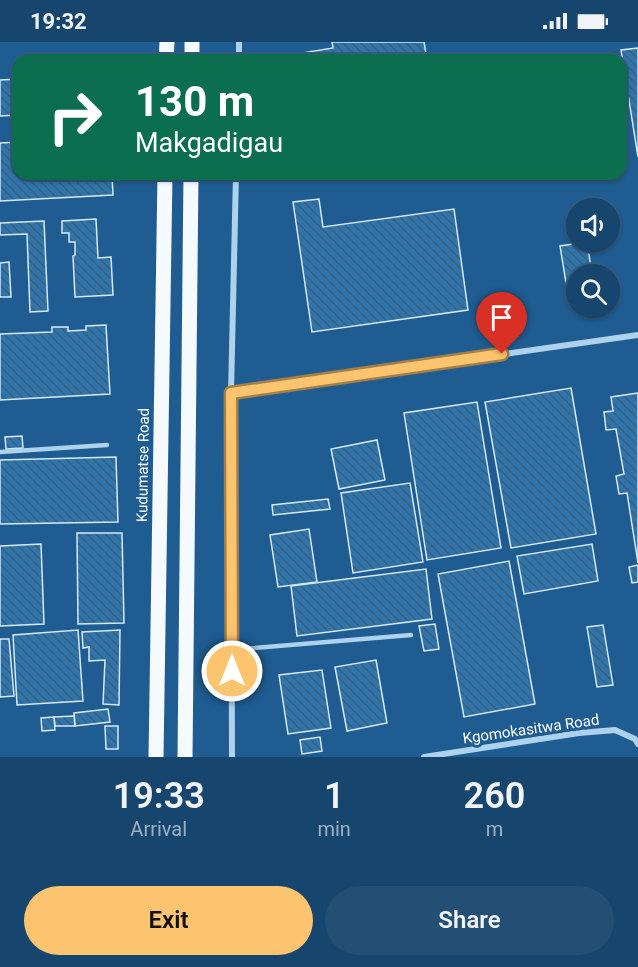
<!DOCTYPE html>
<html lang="en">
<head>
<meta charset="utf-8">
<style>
	body { margin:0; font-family:Roboto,sans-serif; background:#234f75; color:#f1f3f6; height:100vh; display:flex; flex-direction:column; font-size:22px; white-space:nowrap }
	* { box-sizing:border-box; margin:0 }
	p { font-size:20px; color:#9eb1c2 }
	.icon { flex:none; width:33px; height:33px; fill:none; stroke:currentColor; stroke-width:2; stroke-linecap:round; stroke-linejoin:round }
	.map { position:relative; height:715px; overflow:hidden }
	.panel { display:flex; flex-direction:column; background:#16456d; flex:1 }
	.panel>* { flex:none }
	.banner { position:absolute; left:12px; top:12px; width:615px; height:126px; border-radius:18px; box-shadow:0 2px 4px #0004,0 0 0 2px #355d80; background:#0b6e4f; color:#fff; overflow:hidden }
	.controls { position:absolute; left:566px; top:156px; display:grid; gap:12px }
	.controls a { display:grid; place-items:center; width:54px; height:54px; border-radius:50%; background:#16456d; box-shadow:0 2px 4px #0004,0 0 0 2px #355d80; font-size:30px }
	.pin { position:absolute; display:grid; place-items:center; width:51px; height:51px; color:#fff; margin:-62px -26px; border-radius:50% 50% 50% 0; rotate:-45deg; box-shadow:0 0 6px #0007 }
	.pin .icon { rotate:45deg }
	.me { position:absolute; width:66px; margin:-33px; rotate:0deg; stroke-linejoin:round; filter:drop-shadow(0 0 4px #0008) }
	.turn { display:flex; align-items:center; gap:21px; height:126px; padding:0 24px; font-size:27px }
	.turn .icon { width:78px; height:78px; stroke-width:2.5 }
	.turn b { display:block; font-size:42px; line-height:51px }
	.eta { display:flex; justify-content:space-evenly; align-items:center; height:102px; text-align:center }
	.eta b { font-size:36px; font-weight:600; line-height:42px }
	.action { display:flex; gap:12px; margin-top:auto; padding:12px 24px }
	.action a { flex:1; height:69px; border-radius:36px; background:#fcc46e; color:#111; font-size:24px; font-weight:600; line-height:69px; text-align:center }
	.action a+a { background:#234f75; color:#f1f3f6 }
	.status { display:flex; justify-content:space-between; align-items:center; height:42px; padding:0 30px; background:#16456d; direction:ltr }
	.status svg { height:16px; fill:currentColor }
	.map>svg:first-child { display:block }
</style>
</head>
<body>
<div class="status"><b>19:32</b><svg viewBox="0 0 49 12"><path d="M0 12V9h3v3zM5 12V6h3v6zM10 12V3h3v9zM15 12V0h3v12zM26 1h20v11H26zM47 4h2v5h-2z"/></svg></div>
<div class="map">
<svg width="638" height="715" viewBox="0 0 638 715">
	<defs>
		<pattern id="building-back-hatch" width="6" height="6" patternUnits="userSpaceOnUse" patternTransform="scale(1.5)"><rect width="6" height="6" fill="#2e75ae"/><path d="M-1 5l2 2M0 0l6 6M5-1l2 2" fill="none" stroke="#3e5e78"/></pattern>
	</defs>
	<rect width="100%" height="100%" fill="#1e5c91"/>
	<g fill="url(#building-back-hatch)" stroke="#d4e9fa" stroke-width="1.5">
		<path d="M332,0h92l3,18h-136l-1,-5 43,-7z"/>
		<path d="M638,6v109l-17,-107z"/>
		<path d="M18,37v36l-18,1v-36z"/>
		<path d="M18,100v32h94l1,21 -113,6v-58z"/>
		<path d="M319,157l4,28 131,-18 14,101 -156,22 -19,-130z"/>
		<path d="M96,177l2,39 13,-1 2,38 -38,2 -2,-41 2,-1v-13h-6v-9h-7v-12z"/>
		<path d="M44,179l4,90 -18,1 -3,-78 -27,1v-12z"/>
		<path d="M587,200l5,32h-16v14l-9,1 -7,-43z"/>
		<path d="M9,220l2,35h-11v-34z"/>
		<path d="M106,283l4,69 -110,6v-66l52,-2v-5h16v4l18,-1v-4z"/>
		<path d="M571,346l25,146 -85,14 -26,-146z"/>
		<path d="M638,351v170l-11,-70 -8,1 -3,-18 8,-2 -8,-45 -10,1 -2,-18 9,-1 -2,-14z"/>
		<path d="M477,360l24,146 -74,12 -23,-147z"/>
		<path d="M22,394l1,12 -17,1 -1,-12z"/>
		<path d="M377,398l8,40 -46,9 -8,-40z"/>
		<path d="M116,415l2,65 -118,2v-64z"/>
		<path d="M410,441l13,79 -70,11 -12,-80z"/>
		<path d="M328,457l2,10 -57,6 -1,-10z"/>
		<path d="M309,487l8,53 -39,5 -8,-52z"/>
		<path d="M77,491h45l2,90 -46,1z"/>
		<path d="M41,502l3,80 -44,2v-80z"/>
		<path d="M592,502l6,37 -74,13 -7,-38z"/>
		<path d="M509,519l26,143 -71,13 -26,-143z"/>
		<path d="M638,523v17l-6,1 -3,-16z"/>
		<path d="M426,527l6,50 -135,17 -6,-50z"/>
		<path d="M435,582l4,25 -15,2 -5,-25z"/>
		<path d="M603,583l10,60 -16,2 -10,-60z"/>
		<path d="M78,588l5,71 -66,4 -4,-70z"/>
		<path d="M120,588l-1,75 -16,-1 2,-44 -16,1v-14l-6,1 -1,-16z"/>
		<path d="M0,597h9l5,57 -14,1z"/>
		<path d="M376,618l11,63 -40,8 -12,-64z"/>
		<path d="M322,628l9,58 -43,6 -9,-59z"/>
		<path d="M108,667l2,13 -35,4 -1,-13z"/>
		<path d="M74,674l1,10h-20l-1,-9z"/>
		<path d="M54,675l1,13 -13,1 -1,-13z"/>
		<path d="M105,684h13v23h-12z"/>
		<path d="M320,695l2,14 -20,3 -2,-14z"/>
	</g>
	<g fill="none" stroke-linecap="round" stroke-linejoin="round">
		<g stroke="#aed2ed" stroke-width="4.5">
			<path d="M0,410l107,-7"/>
			<path d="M231,608l180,-15"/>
		</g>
		<g stroke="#aed2ed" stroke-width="6">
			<path d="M239,18v-18"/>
			<path d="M231,351l407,-58"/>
			<path d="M232,715l-1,-364 5,-219"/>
			<path d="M424,715l155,-24 36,-3 20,9 3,5"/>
		</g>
		<g stroke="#f5faff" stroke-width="15">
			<path d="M166,18l1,-18"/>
			<path d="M192,18v-18"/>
			<path d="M156,715l9,-583"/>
			<path d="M185,715l6,-583"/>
		</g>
	</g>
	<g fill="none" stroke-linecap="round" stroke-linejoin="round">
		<defs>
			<path id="route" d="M232,629l-1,-278 271,-39"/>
		</defs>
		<use href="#route" stroke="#a47f48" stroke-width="15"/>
		<use href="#route" stroke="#fcc46e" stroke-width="10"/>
	</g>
	<g text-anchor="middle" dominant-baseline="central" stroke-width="6" stroke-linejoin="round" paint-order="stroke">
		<g font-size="15" fill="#fff" stroke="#1e5c91">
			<text transform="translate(143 423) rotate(-89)">Kudumatse Road</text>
			<text transform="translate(531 687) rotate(-8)">Kgomokasitwa Road</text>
		</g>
	</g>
</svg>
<div class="controls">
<a><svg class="icon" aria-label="sound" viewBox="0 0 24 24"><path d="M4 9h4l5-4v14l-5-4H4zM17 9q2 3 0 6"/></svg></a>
<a><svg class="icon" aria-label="search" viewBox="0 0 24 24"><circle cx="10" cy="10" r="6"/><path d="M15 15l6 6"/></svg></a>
</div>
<div class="pin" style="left:502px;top:312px;background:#d93025"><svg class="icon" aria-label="arrive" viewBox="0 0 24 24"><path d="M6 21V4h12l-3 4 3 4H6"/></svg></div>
<svg class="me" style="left:232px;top:629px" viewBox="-20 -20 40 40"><circle r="17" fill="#fcc46e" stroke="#fff" stroke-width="3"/><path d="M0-11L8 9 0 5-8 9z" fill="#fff"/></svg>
<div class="banner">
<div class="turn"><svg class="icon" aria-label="right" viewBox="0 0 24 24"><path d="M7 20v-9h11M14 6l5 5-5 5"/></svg><div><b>130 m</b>Makgadigau</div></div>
</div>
</div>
<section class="panel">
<div class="eta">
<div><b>19:33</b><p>Arrival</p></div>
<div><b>1</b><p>min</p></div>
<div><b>260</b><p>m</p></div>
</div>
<div class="action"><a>Exit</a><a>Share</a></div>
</section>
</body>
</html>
